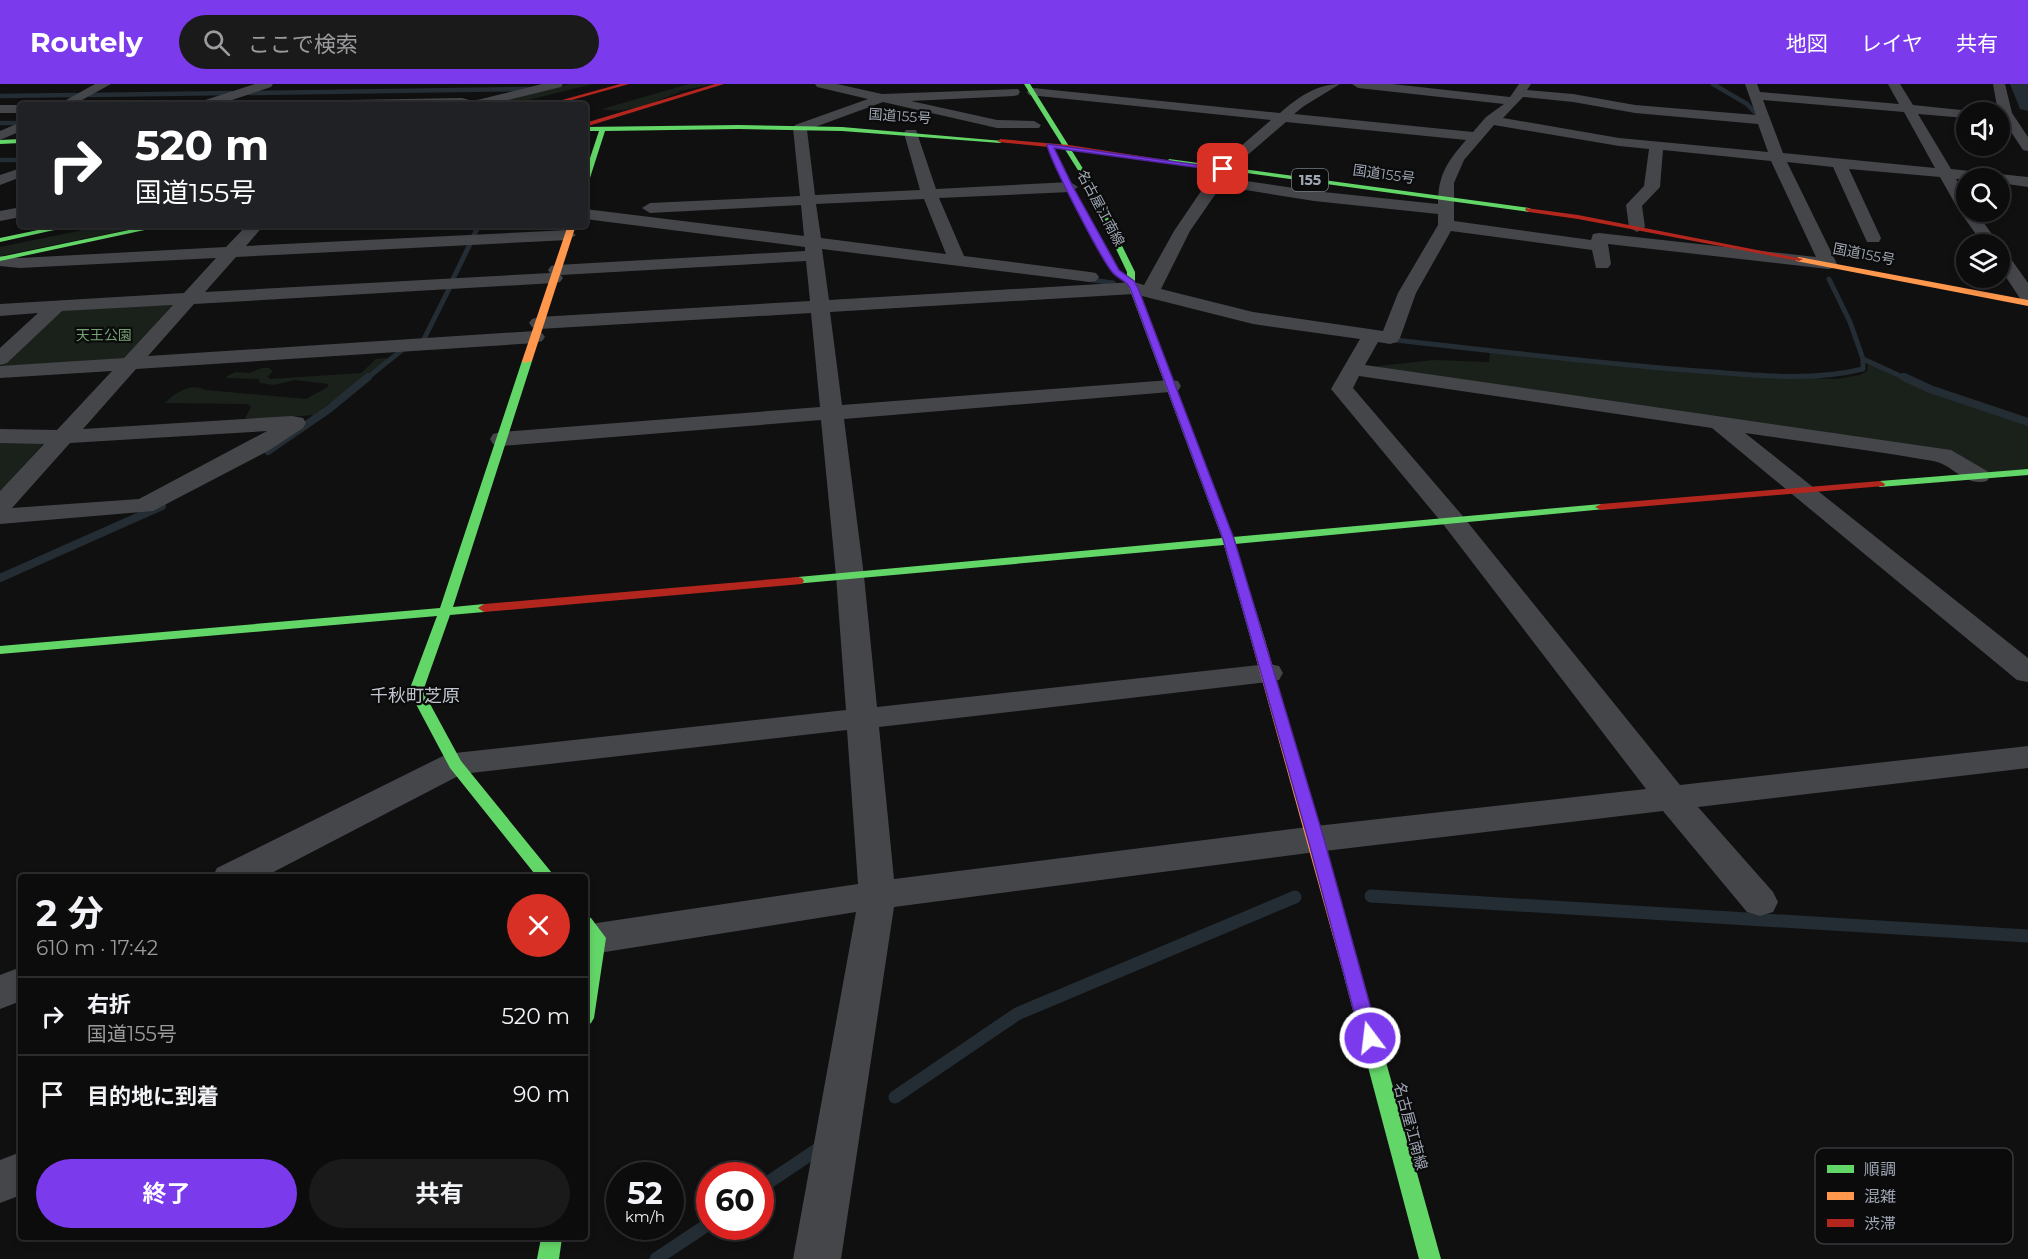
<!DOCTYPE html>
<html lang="ja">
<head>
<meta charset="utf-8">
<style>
	body { margin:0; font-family:Montserrat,"Noto Sans JP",sans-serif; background:#1a1a1b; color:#f1f3f6; height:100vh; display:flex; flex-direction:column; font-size:22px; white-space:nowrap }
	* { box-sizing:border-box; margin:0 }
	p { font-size:20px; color:#9a9b9d }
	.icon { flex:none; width:33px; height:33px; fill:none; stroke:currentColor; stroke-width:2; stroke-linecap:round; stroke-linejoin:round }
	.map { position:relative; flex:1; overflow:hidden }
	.panel { position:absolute; left:18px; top:790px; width:570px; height:366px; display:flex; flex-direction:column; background:#0c0c0d; border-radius:6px; box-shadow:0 3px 9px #0003,0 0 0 2px #2c2c2e }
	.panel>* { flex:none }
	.top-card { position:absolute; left:18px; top:18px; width:570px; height:126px; border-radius:6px; box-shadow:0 3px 9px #0003,0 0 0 2px #2c2c2e; background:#202124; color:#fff; overflow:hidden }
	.tools { position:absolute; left:1956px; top:18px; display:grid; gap:12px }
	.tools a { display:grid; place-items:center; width:54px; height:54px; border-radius:50%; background:#0c0c0d; box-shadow:0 3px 9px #0003,0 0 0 2px #2c2c2e; font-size:30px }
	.speed { position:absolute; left:606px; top:1078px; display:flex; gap:12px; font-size:30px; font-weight:700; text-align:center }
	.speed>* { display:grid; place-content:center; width:78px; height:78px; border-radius:50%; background:#0c0c0d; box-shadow:0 3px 9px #0003,0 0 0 2px #2c2c2e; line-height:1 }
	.speed small { font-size:15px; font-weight:400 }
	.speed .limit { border:9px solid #d22; background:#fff; color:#111 }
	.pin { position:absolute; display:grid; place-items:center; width:51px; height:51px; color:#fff; margin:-26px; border-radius:12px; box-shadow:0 3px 9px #0006 }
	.me { position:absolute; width:66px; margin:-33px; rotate:345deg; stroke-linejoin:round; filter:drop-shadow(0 0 4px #0008) }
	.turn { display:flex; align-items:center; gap:21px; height:126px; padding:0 18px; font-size:27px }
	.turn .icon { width:78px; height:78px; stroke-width:2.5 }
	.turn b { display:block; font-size:42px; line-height:51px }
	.round { display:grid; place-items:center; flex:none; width:63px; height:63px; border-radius:32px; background:#1a1a1b }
	.summary { display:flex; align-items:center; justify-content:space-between; height:102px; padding:0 18px }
	h1 { font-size:36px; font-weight:700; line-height:45px }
	.cta { display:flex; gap:12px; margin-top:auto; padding:12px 18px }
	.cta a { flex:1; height:69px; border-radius:36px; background:#7c3aed; color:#fff; font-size:24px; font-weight:700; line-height:69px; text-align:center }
	.cta a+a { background:#1a1a1b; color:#f1f3f6 }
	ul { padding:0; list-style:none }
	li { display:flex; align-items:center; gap:18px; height:78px; padding:0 18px; border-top:2px solid #2c2c2e }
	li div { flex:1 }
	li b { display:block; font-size:22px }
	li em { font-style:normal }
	header { display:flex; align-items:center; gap:36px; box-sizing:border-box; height:84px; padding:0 30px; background:#7c3aed; color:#fff }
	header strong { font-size:28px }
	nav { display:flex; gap:33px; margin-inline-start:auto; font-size:21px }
	.search { width:420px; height:54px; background:#1a1a1b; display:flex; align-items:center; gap:15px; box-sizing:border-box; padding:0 21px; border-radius:33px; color:#9a9b9d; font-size:22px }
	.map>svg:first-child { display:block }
</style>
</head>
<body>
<header>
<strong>Routely</strong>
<div class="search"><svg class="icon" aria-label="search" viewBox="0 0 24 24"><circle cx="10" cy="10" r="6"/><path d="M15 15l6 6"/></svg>ここで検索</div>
<nav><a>地図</a><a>レイヤ</a><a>共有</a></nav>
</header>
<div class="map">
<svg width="2028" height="1175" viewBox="0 0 2028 1175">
	<rect width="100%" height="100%" fill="#101011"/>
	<g fill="#1a211b">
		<path d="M569,0h24l-85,21h-25z"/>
		<path d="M689,0h26l-36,7 1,1c-25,9 -51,23 -78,17z"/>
		<path d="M107,141h43l-150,31v-9z"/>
		<path d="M173,221l-49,53 -122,10 -1,-3 57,-53 9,-3z"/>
		<path d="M1490,267l247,24 100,4 23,-4 7,-4 1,-10 62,28 98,32v50l-50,5 -35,-21 -591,-86 81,-9 56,2z"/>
		<path d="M386,274l1,2 -73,55 -64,5 -5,-2 6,-11 -4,-3 -82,-1c9,-10 27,-21 40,-13l101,9 22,-12v-3l-33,-4 -21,5 -14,-2 -1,-4 -32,-1v-2l9,-4 13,1 13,-5h7l4,3 -6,6 4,2 90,-6 15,-14z"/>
		<path d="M0,357l40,1 3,2 -43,47z"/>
	</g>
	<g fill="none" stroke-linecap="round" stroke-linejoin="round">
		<g stroke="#232d33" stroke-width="4.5">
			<path d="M1713,0l34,20 13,14"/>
			<path d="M250,9l279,-4"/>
			<path d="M89,11l143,-2"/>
			<path d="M0,12l76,-1"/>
			<path d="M0,39h21"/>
			<path d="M0,76h21"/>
		</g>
		<g stroke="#232d33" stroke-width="5">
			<path d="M473,153l6,-12"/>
			<path d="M1086,195l27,4"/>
			<path d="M1829,195l21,43 13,37 44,20"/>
			<path d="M452,197l19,-39"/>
			<path d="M1396,256c97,11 193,22 290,30 58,4 120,13 177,-1v-10"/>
			<path d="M423,257l27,-54"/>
			<path d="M366,295l36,-29"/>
		</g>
		<g stroke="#232d33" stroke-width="8">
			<path d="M1904,293l26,12 98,33"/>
			<path d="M268,367l61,-42 39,-32"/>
			<path d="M0,494l162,-72"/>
		</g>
		<g stroke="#232d33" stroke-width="13">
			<path d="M1371,812l657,40"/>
			<path d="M895,1013l122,-83 278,-117"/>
			<path d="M760,1104l58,-39"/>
			<path d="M656,1175l54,-36"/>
		</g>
		<path fill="#232d33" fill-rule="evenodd" d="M2010,0h18v27l-8,-2z"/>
		<g fill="#44464a" fill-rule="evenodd">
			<path d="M95,0h16l-38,21h-16z"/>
			<path d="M255,0h18l-2,3 -54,18h-19l1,-3z"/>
			<path d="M542,0h21l-2,3 -73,18h-203l6,-4 171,-3 11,3z"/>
			<path d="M815,0h22l45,10 136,-5 2,3 -2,3 -4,1 -103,5 86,19 37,1 7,4 -2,3h-42l-114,-26 -76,28 8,65 105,-5 -16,-57 2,-3h10l20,59 134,-7 8,5 -8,5 -131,6 25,58 126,16 6,1 3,4 -3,4 -6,1 -268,-33 7,51 305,-18 10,3 30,-54 44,-65 53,-46 -242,-25 -2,-3 2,-3 4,-1 247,25c17,-15 36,-29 60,-29l-36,22 -10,8 179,18 13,-15 18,-13 -146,-16 -6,-4h40l118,13 9,-13h12l-4,6 46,4 62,11 121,10 -11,-31h12l3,8 139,12 -11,-20h12l13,21 58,6 -5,1v6l-48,-4 33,55 77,8v10l-28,-4v-5l-44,1 10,17v16h10l23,32h-16l-25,-35 -18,-32 -91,-8 32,69 -2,4h-12l-34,-75 -46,-5 50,102 -3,4 -6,1 -220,-25 3,20 -3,4h-12l-4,-18 -141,-19 -35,62 -16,45 -3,4 -7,2 -12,-2 -13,23 586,85 36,21 3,5 -3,5c-23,6 -34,-17 -54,-20 -63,-11 -126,-19 -188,-28l283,225v24l-11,-2 -305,-252 -353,-52 -6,12 108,126 219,271 348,-39v22l-330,39 75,85 5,10 -5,10 -13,4 -13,-4 -84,-101 -347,41 -422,55 -53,352h-48l63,-347 -251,40 -20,8v-33l12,-4 261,-39 -11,-154 -385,44 -200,104h-50l5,-10 226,-112 12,-3 391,-43 -10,-134 -15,-156 -320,26 -8,-2 -3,-5 3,-5 8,-2 319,-25 -9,-94 -272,16 -7,-2 -3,-4 3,-4 7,-2 271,-16 -4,-40 -245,14 2,3 -3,4 -6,1 -360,21 -46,52 387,-25 7,2 3,4 -3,4 -7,2 -399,26 -53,60 209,-13 11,2 3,5 -3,5 -35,23 -115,60 -153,13v-33l44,-47 -44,-1v-14l57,1 55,-59 -112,7v-12l124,-8 49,-53 -111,6 -55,52 -7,2v-17l38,-35 -38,3v-12l184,-11 32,-35 -196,10 -20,-2v-10l20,2 206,-11 21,-22h17l-18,21 322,-16 8,5 -8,5 -332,17 -31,35 345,-19 -2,-3 3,-4 6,-1 248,-14v-4l-220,-28v-10l219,27 -3,-31 -151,8 -8,-5 8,-5 150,-7 -7,-68 2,-3 73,-26 -51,-12zM1523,13l50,5 62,11 123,11 10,28 -149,-14 -116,-20zM1763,16l141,12 31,56 -152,-15zM1286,38l180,18c-19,22 -28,35 -28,64l-124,-13 -88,-13 3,-7zM1494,41l125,21 30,3 -5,37 -18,19 3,22 8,5 8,-5 -3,-21 18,-19 3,-37 108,11 45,96 -217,-24 -6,1 -2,6 -137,-19v-38l10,-23zM1221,102l93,15 124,13v11l-40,68 -15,38 -130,-19 -92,-23 29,-58zM924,115l22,55 -125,-16 -5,-34zM1134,210l119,30 107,15 -29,50 112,135 203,265 -330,37 -422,53 -15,-152 389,-45 11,-2 4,-7 -4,-7 -11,-2 -391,43 -13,-131 -20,-157 326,-27 8,-1 3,-5 -3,-5 -8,-1 -328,25 -12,-93zM267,347l-128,68 -127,9 58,-65z"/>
			<path d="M1993,0h12l7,29 16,24v14l-5,-1 -25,-38z"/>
			<rect x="0" y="21" width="21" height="8"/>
			<path d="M21,38v9l-21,9v-9z"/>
			<path d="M21,84v9l-21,8v-10z"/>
			<path d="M21,123v10l-21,4v-10z"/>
			<path d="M2000,167l6,1 22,31v19l-7,-2 -21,-32z"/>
			<path d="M21,883v34l-21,8v-34z"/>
			<path d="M21,1068v43l-21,8v-43z"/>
		</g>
		<g fill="#63d668" fill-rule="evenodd">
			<path d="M1024,0h6l57,91 48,97v10l98,255 368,-33 4,1v4l-370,35 30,96 -7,4 -7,-4 -27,-95 -430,39 -2,-3 2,-3 4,-1 424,-39 -95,-256v-10l-46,-97z"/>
			<path d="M739,41l103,2 161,14 -3,2 -158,-12 -103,-2 -134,2 -17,53 -3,2v-13l14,-42h-14v-4z"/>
			<path d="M21,55v4l-21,1v-4z"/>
			<path d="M1169,75l360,49 4,2 -4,2 -362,-50z"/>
			<path d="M62,141h15l-77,17v-4z"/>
			<path d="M153,141h15l-168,36v-4z"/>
			<path d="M527,274l5,3 -79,246 31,-3 6,4 -6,4 -34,3 -27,76 38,70 95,117h-18l-88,-110 -41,-77 28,-75 -437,38v-8l440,-38 82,-247z"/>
			<path d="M2028,385v6l-148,12 -5,-3 5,-3z"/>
			<path d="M585,832l6,2 15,20 -12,80 -3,5 -6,3v-66l3,-21 -3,-4z"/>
			<path d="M1351,878l6,2 3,5 81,290h-22l-77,-290 3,-5z"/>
			<path d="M541,1154h21l-3,21h-22z"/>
		</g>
		<g fill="#ff974d" fill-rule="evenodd">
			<path d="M568,141h8l-44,136 -8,2 -2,-2z"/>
			<path d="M1799,173l229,43v6l-232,-45 -1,-2z"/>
			<path d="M1258,552l7,4 95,329 -3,5 -6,2 -6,-2 -3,-5 -91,-329z"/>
		</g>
		<g fill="#b3261e" fill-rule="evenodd">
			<path d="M620,0h9l-75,21h-10z"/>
			<path d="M715,0h9l-139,43v-4z"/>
			<path d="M1000,55l69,6 103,16 -3,2 -100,-14 -71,-7z"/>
			<path d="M1526,124l52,7 225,44 -4,2 -221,-42 -49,-7 -4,-2z"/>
			<path d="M1880,397l5,3 -1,2 -283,24 -6,-3 6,-3z"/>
			<path d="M798,493l4,1 2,3 -2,3 -318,28 -6,-4 6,-4z"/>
		</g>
	</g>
	<path fill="#7c3aed" stroke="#51269a" stroke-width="1.5" d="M1047,60l180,25 -4,2 -169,-23 19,39 46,83 15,11 4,7 96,251 90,300 55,199 -2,6 -7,2 -7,-2 -2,-6 -53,-199 -85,-300 -93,-251c-4,-8 -12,-9 -17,-15 -11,-12 -65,-116 -66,-129z"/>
	<g text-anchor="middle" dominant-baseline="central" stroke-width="4.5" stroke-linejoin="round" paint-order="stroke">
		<g font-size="14" fill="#9fa7b4" stroke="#0b0b0c">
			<text transform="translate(900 32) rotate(4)">国道155号</text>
			<text transform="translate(1384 90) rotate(8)">国道155号</text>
			<text transform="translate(1101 124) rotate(62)">名古屋江南線</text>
			<text transform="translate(1864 170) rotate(11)">国道155号</text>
		</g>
		<rect fill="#0b0b0c" stroke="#737882" stroke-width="1.5" x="1292" y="85" width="36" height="22" rx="4.5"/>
		<g font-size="14" font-weight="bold" fill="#9fa7b4">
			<text x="1310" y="96">155</text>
		</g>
		<g font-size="14" fill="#74a174" stroke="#0b0b0c">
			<text x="104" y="251">天王公園</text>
		</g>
		<g font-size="15" fill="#9fa7b4" stroke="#0b0b0c">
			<text transform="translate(1411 1042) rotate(75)">名古屋江南線</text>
		</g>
		<g font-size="18" fill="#c0c6cf" stroke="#0b0b0c">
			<text x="415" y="612">千秋町芝原</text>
		</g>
	</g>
	<rect x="1815" y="1064" width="198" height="96" rx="9" fill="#0b0b0c" stroke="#373a3e" stroke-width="1.5"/>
	<rect x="1827" y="1081" width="27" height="8" fill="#63d668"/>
	<rect x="1827" y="1108" width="27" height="8" fill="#ff974d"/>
	<rect x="1827" y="1135" width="27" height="8" fill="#b3261e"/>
	<g font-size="16" fill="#9fa7b4">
		<text x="1864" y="1091">順調</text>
		<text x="1864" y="1118">混雑</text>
		<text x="1864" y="1145">渋滞</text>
	</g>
</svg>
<div class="tools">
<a><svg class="icon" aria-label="sound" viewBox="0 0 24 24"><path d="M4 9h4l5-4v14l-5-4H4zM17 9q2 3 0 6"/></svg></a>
<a><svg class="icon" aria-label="search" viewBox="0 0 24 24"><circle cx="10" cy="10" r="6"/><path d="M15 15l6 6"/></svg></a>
<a><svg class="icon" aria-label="layers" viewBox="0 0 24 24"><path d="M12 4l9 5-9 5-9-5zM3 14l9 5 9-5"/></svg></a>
</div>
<div class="speed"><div>52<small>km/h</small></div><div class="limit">60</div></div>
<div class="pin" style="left:1223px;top:85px;background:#d93025"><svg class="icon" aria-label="arrive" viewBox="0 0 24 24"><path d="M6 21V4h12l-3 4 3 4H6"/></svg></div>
<svg class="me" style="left:1370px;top:954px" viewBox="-20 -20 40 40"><circle r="17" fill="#7c3aed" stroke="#fff" stroke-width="3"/><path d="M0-11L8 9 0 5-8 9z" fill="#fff"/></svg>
<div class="top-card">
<div class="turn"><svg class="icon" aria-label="right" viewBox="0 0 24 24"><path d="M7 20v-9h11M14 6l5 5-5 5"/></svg><div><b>520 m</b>国道155号</div></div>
</div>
<section class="panel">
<div class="summary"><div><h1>2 分</h1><p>610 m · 17:42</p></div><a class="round" style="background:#d93025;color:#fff"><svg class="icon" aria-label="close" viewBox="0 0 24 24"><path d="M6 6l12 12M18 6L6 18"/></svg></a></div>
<ul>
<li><svg class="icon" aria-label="right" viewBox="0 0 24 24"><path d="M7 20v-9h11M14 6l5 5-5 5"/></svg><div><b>右折</b><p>国道155号</p></div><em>520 m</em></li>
<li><svg class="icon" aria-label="arrive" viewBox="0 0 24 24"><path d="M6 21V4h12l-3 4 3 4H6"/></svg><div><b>目的地に到着</b></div><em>90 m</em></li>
</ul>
<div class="cta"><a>終了</a><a>共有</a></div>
</section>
</div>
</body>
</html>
